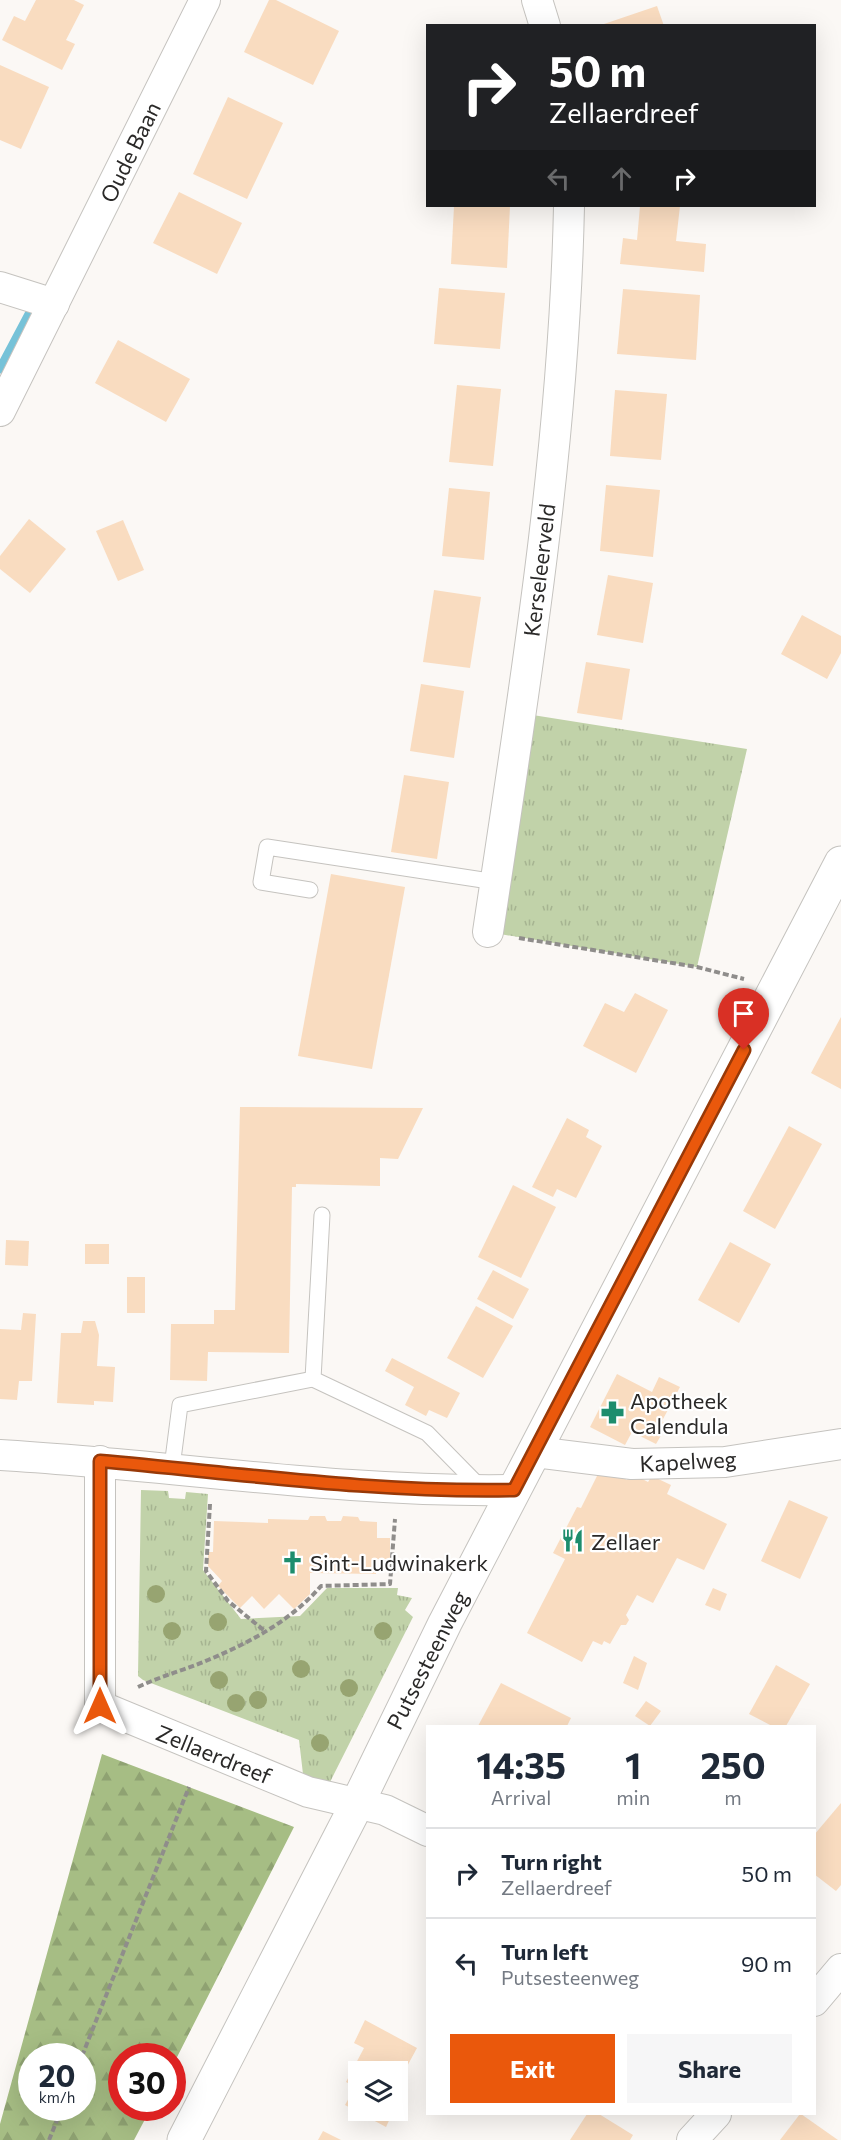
<!DOCTYPE html>
<html lang="en">
<head>
<meta charset="utf-8">
<style>
	body { margin:0; font-family:Commissioner,sans-serif; background:#f6f6f7; color:#1f2937; height:100vh; display:flex; flex-direction:column; font-size:22px; white-space:nowrap }
	* { box-sizing:border-box; margin:0 }
	p { font-size:20px; color:#747a83 }
	.icon { flex:none; width:33px; height:33px; fill:none; stroke:currentColor; stroke-width:2; stroke-linecap:round; stroke-linejoin:round }
	.map { position:relative; flex:1; overflow:hidden }
	.sheet { position:absolute; left:426px; top:1725px; width:390px; height:390px; display:flex; flex-direction:column; background:#fff; border-radius:0px; box-shadow:0 6px 24px #0002 }
	.sheet>* { flex:none }
	.banner { position:absolute; left:426px; top:24px; width:390px; height:183px; border-radius:0px; box-shadow:0 6px 24px #0002; background:#202124; color:#fff; overflow:hidden }
	.buttons { position:absolute; left:348px; top:2061px; display:grid; gap:12px }
	.buttons a { display:grid; place-items:center; width:60px; height:60px; border-radius:0px; background:#fff; box-shadow:0 6px 24px #0002; font-size:30px }
	.speed { position:absolute; left:18px; top:2043px; display:flex; gap:12px; font-size:30px; font-weight:700; text-align:center }
	.speed>* { display:grid; place-content:center; width:78px; height:78px; border-radius:50%; background:#fff; box-shadow:0 6px 24px #0002; line-height:1 }
	.speed small { font-size:15px; font-weight:400 }
	.speed .limit { border:9px solid #d22; background:#fff; color:#111 }
	.pin { position:absolute; display:grid; place-items:center; width:51px; height:51px; color:#fff; margin:-62px -26px; border-radius:50% 50% 50% 0; rotate:-45deg; box-shadow:0 0 6px #0007 }
	.pin .icon { rotate:45deg }
	.me { position:absolute; width:66px; margin:-33px; rotate:0deg; stroke-linejoin:round; filter:drop-shadow(0 0 4px #0008) }
	.turn { display:flex; align-items:center; gap:21px; height:126px; padding:0 24px; font-size:27px }
	.turn .icon { width:78px; height:78px; stroke-width:2.5 }
	.turn b { display:block; font-size:42px; line-height:51px }
	.lanes { display:flex; align-items:center; height:57px; padding:0 24px; background:#0003; justify-content:center; gap:30px; direction:ltr }
	.lanes .off { opacity:.35 }
	.eta { display:flex; justify-content:space-evenly; align-items:center; height:102px; text-align:center }
	.eta b { font-size:36px; font-weight:700; line-height:42px }
	.action { display:flex; gap:12px; margin-top:auto; padding:12px 24px }
	.action a { flex:1; height:69px; border-radius:0px; background:#ea580c; color:#fff; font-size:24px; font-weight:700; line-height:69px; text-align:center }
	.action a+a { background:#f6f6f7; color:#1f2937 }
	ul { padding:0; list-style:none }
	li { display:flex; align-items:center; gap:18px; height:90px; padding:0 24px; border-top:2px solid #e0e1e3 }
	li div { flex:1 }
	li b { display:block; font-size:22px }
	li em { font-style:normal }
	.map>svg:first-child { display:block }
</style>
</head>
<body>
<div class="map">
<svg width="841" height="2140" viewBox="0 0 841 2140">
	<defs>
		<pattern id="forest-firs" width="22" height="20" patternUnits="userSpaceOnUse" patternTransform="scale(1.5)"><rect width="22" height="20" fill="#a6bd84"/><path d="M5 1l3.5 6h-7zM16 11l3.5 6h-7z" fill="#8fa272"/></pattern>
		<pattern id="park-tufts" width="24" height="20" patternUnits="userSpaceOnUse" patternTransform="scale(1.5)"><rect width="24" height="20" fill="#c1d2a9"/><path d="M3 7l-1-3M5 7V3M7 7l1-3M15 17l-1-3M17 17v-4M19 17l1-3" fill="none" stroke="#a6b491"/></pattern>
	</defs>
	<rect width="100%" height="100%" fill="#fbf8f5"/>
	<path fill="url(#forest-firs)" fill-rule="evenodd" d="M102,1754l192,73 -121,238 -1,-9h-50v52h29l-17,32h-134v-16zM32,2056h50v52h-50z"/>
	<g fill="url(#park-tufts)">
		<path d="M520,713l227,36 -50,218 -209,-35z"/>
		<path d="M141,1490l27,1 1,7 16,1 1,-7 22,2 -5,76 38,49 59,-3 27,-28h71l-1,7 15,3 -7,12 8,7 -84,167 -26,-10 -4,-34 -156,-60 -5,-4z"/>
	</g>
	<g fill="none" stroke-linecap="round" stroke-linejoin="round">
		<path stroke="#76c2d8" stroke-width="9" d="M0,369l29,-55"/>
	</g>
	<g fill="#f9dcc0">
		<path d="M36,0h38l10,5 -18,35 9,4 -13,26 -60,-30 12,-24 11,5z"/>
		<path d="M269,0h7l63,31 -26,54 -69,-33z"/>
		<path d="M657,6l7,20h-63v-1z"/>
		<path d="M0,65l49,22 -28,62 -21,-9z"/>
		<path d="M228,97l55,26 -36,76 -54,-25z"/>
		<path d="M179,192l63,31 -25,51 -64,-31z"/>
		<path d="M454,206h56l-3,62 -56,-4z"/>
		<path d="M640,206h40l-4,35 30,3 -2,28 -84,-8 3,-26 14,2z"/>
		<path d="M439,288l66,5 -5,56 -66,-5z"/>
		<path d="M623,289l77,6 -4,65 -79,-6z"/>
		<path d="M118,340l72,39 -24,43 -71,-39z"/>
		<path d="M457,385l44,4 -8,77 -44,-4z"/>
		<path d="M615,390l52,4 -6,66 -51,-4z"/>
		<path d="M606,485l54,5 -7,67 -53,-6z"/>
		<path d="M449,488l41,4 -6,68 -42,-4z"/>
		<path d="M29,519l37,30 -36,44 -30,-24v-13z"/>
		<path d="M123,520l21,50 -26,11 -22,-50z"/>
		<path d="M608,575l45,8 -10,60 -46,-8z"/>
		<path d="M434,590l47,7 -11,71 -47,-6z"/>
		<path d="M802,615l39,21v17l-14,26 -46,-25z"/>
		<path d="M586,662l44,7 -8,51 -45,-7z"/>
		<path d="M421,684l43,7 -10,67 -44,-7z"/>
		<path d="M404,775l45,7 -12,77 -46,-7z"/>
		<path d="M331,874l74,13 -33,182 -74,-13z"/>
		<path d="M635,993l33,17 -32,63 -53,-27 22,-43 19,9z"/>
		<path d="M841,1017v72l-30,-16z"/>
		<path d="M240,1107l183,1 -25,51 -18,-1v28l-84,-2v3h-4l-3,166 -81,-1 -1,29 -37,-1 1,-56h43v-14h21z"/>
		<path d="M567,1118l22,12 -3,7 16,9 -26,52 -19,-9 -4,8 -21,-10z"/>
		<path d="M789,1126l33,18 -47,85 -32,-18z"/>
		<path d="M513,1185l43,22 -35,71 -43,-21z"/>
		<path d="M6,1240l23,1 -1,25 -23,-1z"/>
		<path d="M730,1242l41,22 -32,59 -41,-23z"/>
		<rect x="85" y="1244" width="24" height="20"/>
		<path d="M493,1270l36,19 -16,30 -36,-20z"/>
		<rect x="127" y="1277" width="18" height="36"/>
		<path d="M476,1306l37,20 -30,52 -36,-20z"/>
		<path d="M23,1313l13,1 -4,67h-13l-2,19 -17,-1v-70l21,1z"/>
		<path d="M83,1321h12l4,14 -2,31 18,1 -2,35 -19,-1v4l-37,-2 4,-70h20z"/>
		<path d="M392,1358l68,35 -13,25 -18,-8 -3,6 -21,-11 9,-18 -29,-16z"/>
		<path d="M617,1374l35,18 7,-15 21,10 -18,34 5,4 -11,19 -24,-12 -7,13 -35,-18z"/>
		<path d="M610,1471l17,9 4,-7 17,9 4,-6 19,9 -4,9 60,30 -23,46 -27,-12 -24,45 -16,-8 -11,20 3,5 -3,5h-5l-11,19 -6,-3 -2,4 -9,-4 -11,21 -55,-29 38,-74 -12,-6 24,-46 4,1 18,-36 9,4z"/>
		<path d="M789,1500l39,17 -28,62 -39,-18z"/>
		<path d="M310,1516h15l2,5h14l2,-5 15,1 2,4 17,1v16h13v21h-14v15l-66,-1v21l-16,15 -15,-15 -15,15 -12,-13 -12,12 -22,-22 4,-5 -14,-15v-14h5l1,-31 54,2v-4l40,1z"/>
		<path d="M713,1588l14,6 -7,17 -15,-6z"/>
		<path d="M634,1656l13,7 -9,27 -15,-7z"/>
		<path d="M776,1665l34,19 -24,42h-14l-23,-12z"/>
		<path d="M501,1683l70,35 -4,8h-89z"/>
		<path d="M646,1701l15,10 -11,15 -15,-10z"/>
		<path d="M841,1803v82l-5,6 -22,-17v-39z"/>
		<path d="M365,2020l52,28 -19,35v-11h-40v38h36l-8,17 -41,-22 10,-18 -9,-5 18,-34 -10,-5z"/>
		<path d="M587,2114h12l34,21 -3,5h-60z"/>
		<path d="M800,2114h1l37,26h-58z"/>
		<path d="M323,2131l18,9h-23z"/>
	</g>
	<g fill="none" stroke-linecap="round" stroke-linejoin="round">
		<defs>
			<g id="service">
				<path d="M310,890l-49,-8 6,-35 229,35"/>
				<path d="M322,1215l-9,164 114,54 55,56"/>
				<path d="M172,1467l8,-62 133,-26"/>
			</g>
			<g id="minor">
				<path d="M537,0l8,26"/>
				<path d="M0,287l54,17"/>
				<path d="M0,411l205,-411"/>
				<path d="M488,932c36,-240 76,-483 81,-726"/>
				<path d="M535,1452l97,12 93,-2 116,-18"/>
				<path d="M0,1455c171,10 343,38 514,35"/>
				<path d="M100,1461v245l208,86 77,18 43,21"/>
				<path d="M814,2001l27,-32"/>
				<path d="M692,2140l24,-26"/>
			</g>
			<path id="secondary" d="M184,2140l174,-338 87,-179 396,-760"/>
		</defs>
		<use href="#service" stroke="#c5c3bf" stroke-width="17"/>
		<use href="#minor" stroke="#c5c3bf" stroke-width="32"/>
		<use href="#secondary" stroke="#c5c3bf" stroke-width="35"/>
		<g stroke="#8f8d8b" stroke-width="4" stroke-dasharray="6 3" stroke-linecap="butt">
			<path d="M519,938l178,29 47,12"/>
			<path d="M210,1504l-4,67 22,30 38,31"/>
			<path d="M138,1687c23,-11 47,-17 70,-27 41,-17 84,-40 113,-74l69,-2 5,-65"/>
			<path d="M82,2056l107,-269"/>
			<path d="M49,2140l13,-32"/>
		</g>
		<use href="#service" stroke="#fff" stroke-width="15"/>
		<use href="#minor" stroke="#fff" stroke-width="30"/>
		<use href="#secondary" stroke="#fff" stroke-width="33"/>
	</g>
	<g fill="#97a471">
		<circle cx="156" cy="1594" r="9"/>
		<circle cx="218" cy="1622" r="9"/>
		<circle cx="172" cy="1631" r="9"/>
		<circle cx="383" cy="1631" r="9"/>
		<circle cx="301" cy="1669" r="9"/>
		<circle cx="219" cy="1680" r="9"/>
		<circle cx="349" cy="1688" r="9"/>
		<circle cx="258" cy="1700" r="9"/>
		<circle cx="236" cy="1703" r="9"/>
		<circle cx="320" cy="1743" r="9"/>
	</g>
	<g fill="none" stroke-linecap="round" stroke-linejoin="round">
		<defs>
			<path id="route" d="M100,1706v-245c137,12 276,32 414,29l230,-440"/>
		</defs>
		<use href="#route" stroke="#983908" stroke-width="15"/>
		<use href="#route" stroke="#ea580c" stroke-width="10"/>
	</g>
	<defs>
		<symbol id="pharmacy-bare" viewBox="-9 -9 18 18"><path d="M-2-6h4v4h4v4h-4v4h-4v-4h-4v-4h4Z" fill="#1d8d6d" stroke="#fff" stroke-width="2.5" paint-order="stroke"/></symbol>
		<symbol id="restaurant-bare" viewBox="-9 -9 18 18"><path d="M-5-6h1v4h1v-4h1v4h1v-4h1v5L-1.5 .5V6h-2V.5L-5-1ZM5-6V6H3V1.5H1.5Q1.5-4 5-6Z" fill="#1d8d6d" stroke="#fff" stroke-width="2.5" paint-order="stroke"/></symbol>
		<symbol id="church-bare" viewBox="-9 -9 18 18"><path d="M-1.2-6h2.4v3.5h3.3v2.4h-3.3V6h-2.4V-.1h-3.3v-2.4h3.3Z" fill="#1d8d6d" stroke="#fff" stroke-width="2.5" paint-order="stroke"/></symbol>
	</defs>
	<g fill-rule="evenodd">
		<use href="#pharmacy-bare" x="596" y="1396" width="33" height="33"/>
		<use href="#restaurant-bare" x="556" y="1524" width="33" height="33"/>
		<use href="#church-bare" x="276" y="1546" width="33" height="33"/>
	</g>
	<g text-anchor="middle" dominant-baseline="central" stroke-width="4.5" stroke-linejoin="round" paint-order="stroke">
		<g font-size="22" fill="#2a2928" stroke="#fff">
			<text transform="translate(130 152) rotate(-64)">Oude Baan</text>
			<text transform="translate(539 570) rotate(-83)">Kerseleerveld</text>
			<text transform="translate(688 1461) rotate(-3)">Kapelweg</text>
			<text transform="translate(427 1660) rotate(-63)">Putsesteenweg</text>
			<text transform="translate(214 1754) rotate(22)">Zellaerdreef</text>
		</g>
		<g font-size="22" fill="#2a2928" stroke="#fff" text-anchor="start">
			<text x="630" y="1400">Apotheek<tspan x="630" dy="25">Calendula</tspan></text>
			<text x="591" y="1541">Zellaer</text>
			<text x="310" y="1562">Sint-Ludwinakerk</text>
		</g>
	</g>
</svg>
<div class="buttons">
<a><svg class="icon" aria-label="layers" viewBox="0 0 24 24"><path d="M12 4l9 5-9 5-9-5zM3 14l9 5 9-5"/></svg></a>
</div>
<div class="speed"><div>20<small>km/h</small></div><div class="limit">30</div></div>
<div class="pin" style="left:744px;top:1050px;background:#d93025"><svg class="icon" aria-label="arrive" viewBox="0 0 24 24"><path d="M6 21V4h12l-3 4 3 4H6"/></svg></div>
<svg class="me" style="left:100px;top:1706px" viewBox="-20 -20 40 40"><path d="M0-17L14 15 0 8-14 15z" fill="#ea580c" stroke="#fff" stroke-width="4"/></svg>
<div class="banner">
<div class="turn"><svg class="icon" aria-label="right" viewBox="0 0 24 24"><path d="M7 20v-9h11M14 6l5 5-5 5"/></svg><div><b>50 m</b>Zellaerdreef</div></div>
<div class="lanes"><svg class="icon off" aria-label="left" viewBox="0 0 24 24"><path d="M17 20v-9H6M10 6l-5 5 5 5"/></svg><svg class="icon off" aria-label="ahead" viewBox="0 0 24 24"><path d="M12 20V5M6 11l6-6 6 6"/></svg><svg class="icon" aria-label="right" viewBox="0 0 24 24"><path d="M7 20v-9h11M14 6l5 5-5 5"/></svg></div>
</div>
<section class="sheet">
<div class="eta">
<div><b>14:35</b><p>Arrival</p></div>
<div><b>1</b><p>min</p></div>
<div><b>250</b><p>m</p></div>
</div>
<ul>
<li><svg class="icon" aria-label="right" viewBox="0 0 24 24"><path d="M7 20v-9h11M14 6l5 5-5 5"/></svg><div><b>Turn right</b><p>Zellaerdreef</p></div><em>50 m</em></li>
<li><svg class="icon" aria-label="left" viewBox="0 0 24 24"><path d="M17 20v-9H6M10 6l-5 5 5 5"/></svg><div><b>Turn left</b><p>Putsesteenweg</p></div><em>90 m</em></li>
</ul>
<div class="action"><a>Exit</a><a>Share</a></div>
</section>
</div>
</body>
</html>
